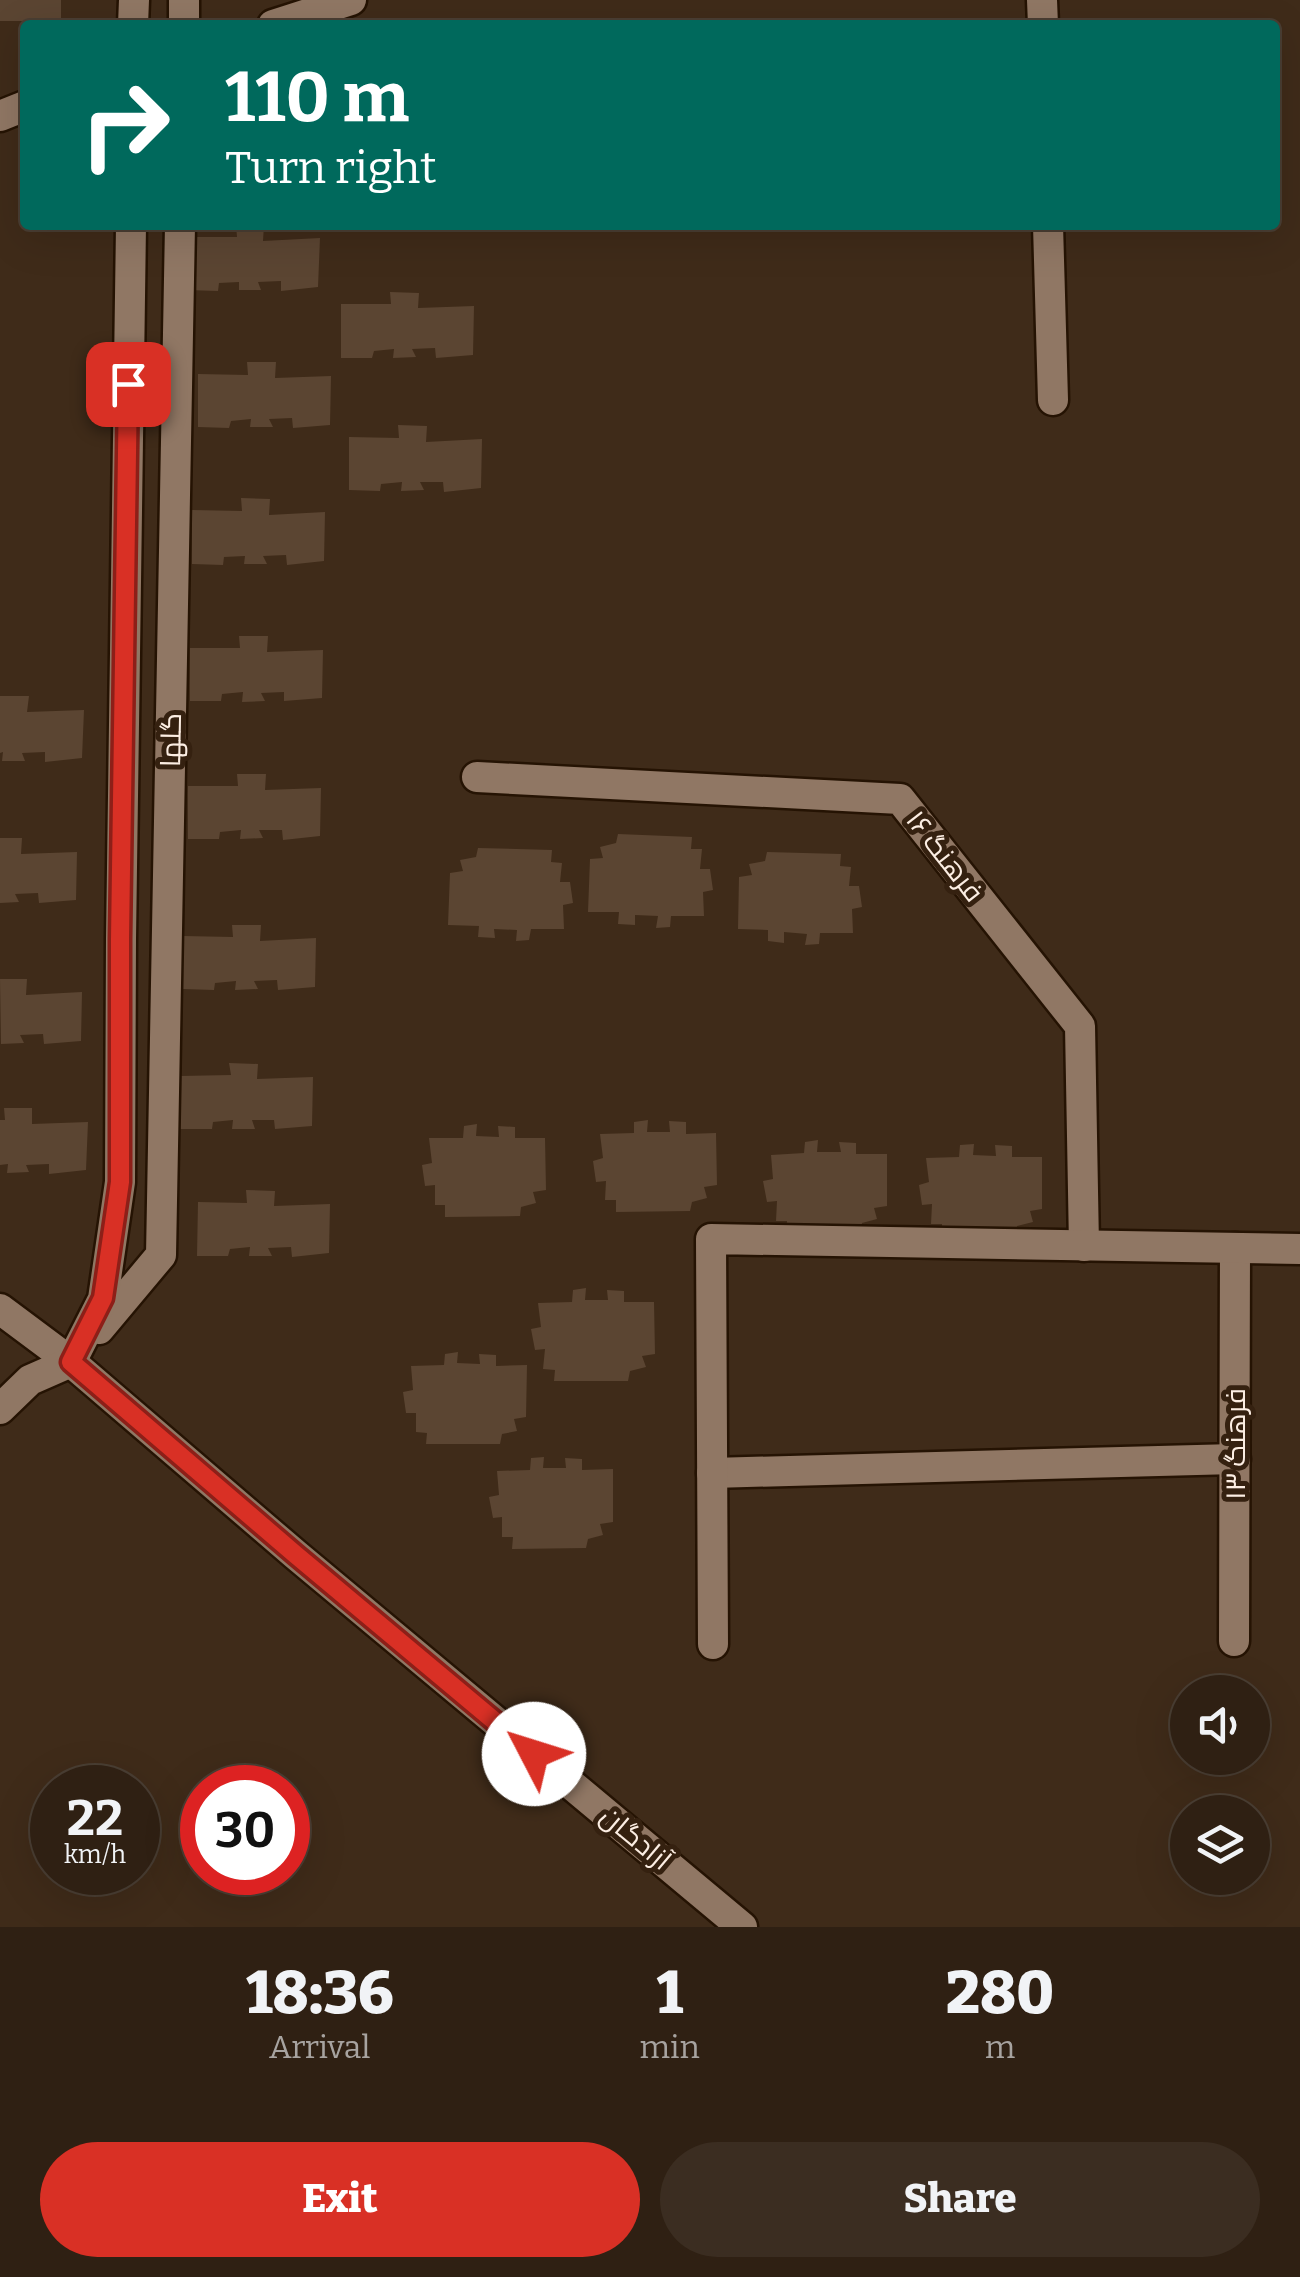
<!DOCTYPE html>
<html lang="en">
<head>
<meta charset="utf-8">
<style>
	body { margin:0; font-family:Bitter,Cairo,serif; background:#3b2d21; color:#f1f3f6; height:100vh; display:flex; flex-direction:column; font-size:38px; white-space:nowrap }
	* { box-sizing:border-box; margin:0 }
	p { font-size:32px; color:#a7a3a0 }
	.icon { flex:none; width:55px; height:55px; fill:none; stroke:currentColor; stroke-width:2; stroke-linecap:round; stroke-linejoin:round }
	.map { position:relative; height:1927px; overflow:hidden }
	.drawer { display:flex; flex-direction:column; background:#2f2013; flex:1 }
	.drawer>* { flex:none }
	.hud { position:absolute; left:20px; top:20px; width:1260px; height:210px; border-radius:10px; box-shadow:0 10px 40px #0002,0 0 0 2px #4a3e33; background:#00695c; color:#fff; overflow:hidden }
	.buttons { position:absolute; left:1170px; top:1675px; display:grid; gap:20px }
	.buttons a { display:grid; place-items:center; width:100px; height:100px; border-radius:50%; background:#2f2013; box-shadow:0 10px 40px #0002,0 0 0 2px #4a3e33; font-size:50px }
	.speed { position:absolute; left:30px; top:1765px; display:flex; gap:20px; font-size:50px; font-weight:700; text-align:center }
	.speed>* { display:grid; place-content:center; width:130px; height:130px; border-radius:50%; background:#2f2013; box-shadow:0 10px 40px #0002,0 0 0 2px #4a3e33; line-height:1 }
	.speed small { font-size:25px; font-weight:400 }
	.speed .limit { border:15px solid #d22; background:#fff; color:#111 }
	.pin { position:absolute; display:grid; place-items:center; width:85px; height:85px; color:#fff; margin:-42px; border-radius:20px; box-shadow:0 5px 15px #0006 }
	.me { position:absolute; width:110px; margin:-55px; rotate:310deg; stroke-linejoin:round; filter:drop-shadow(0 0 8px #0008) }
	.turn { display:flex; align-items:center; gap:35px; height:210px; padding:0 40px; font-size:45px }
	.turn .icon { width:130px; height:130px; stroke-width:2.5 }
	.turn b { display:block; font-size:70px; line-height:85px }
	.eta { display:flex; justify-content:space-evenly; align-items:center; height:170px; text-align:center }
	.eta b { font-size:60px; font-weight:800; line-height:70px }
	.primary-button { display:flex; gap:20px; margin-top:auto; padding:20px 40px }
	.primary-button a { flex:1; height:115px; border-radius:60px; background:#d93025; color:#fff; font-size:40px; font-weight:800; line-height:115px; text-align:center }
	.primary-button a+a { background:#3b2d21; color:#f1f3f6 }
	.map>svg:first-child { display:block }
</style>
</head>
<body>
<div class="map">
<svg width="1300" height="1927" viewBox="0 0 1300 1927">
	<rect width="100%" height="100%" fill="#3f2b19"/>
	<g fill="#5b4532">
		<path d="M0,0h61v25h-38v-4h-23z"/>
		<path d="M236,225h28l-1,16 57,-3 -2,49 -37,4v-10l-23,1 3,8h-22v-8l-20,1 -1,8 -31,-1v-53h50z"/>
		<path d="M390,292l29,1 -1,15 56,-2 -1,49 -37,3 -1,-10 -23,1 4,8 -23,1 1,-9 -20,2 -2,7h-31v-54h50z"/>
		<path d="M247,362h29l-1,16 56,-2 -1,49 -37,3 -1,-10 -23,1 4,8h-23l1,-8 -20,2 -2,7 -31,-1v-53l50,1z"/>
		<path d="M398,425l29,1 -1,16 56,-3 -1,49 -37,4 -1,-10h-23l4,8 -23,1 1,-9 -21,2 -1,7 -31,-1v-53l50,1z"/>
		<path d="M241,498l29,1 -1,16 56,-3 -1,49 -37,4 -1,-10 -23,1 4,8h-23l1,-8 -21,1 -1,8 -31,-1v-54l50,1z"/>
		<path d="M239,636h29l-1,16 56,-2 -1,48 -38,3v-9l-23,1 4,8 -23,1 1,-10 -21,2 -1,7h-31v-53h50z"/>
		<path d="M0,696h29l-2,16 57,-2 -2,48 -37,4v-10l-23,1 3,8h-23l1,-9 -3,1z"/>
		<path d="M237,774h29l-1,16 56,-2 -1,48 -37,4 -1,-10h-23l4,8 -23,1 1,-9 -21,2 -1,7h-31v-53h50z"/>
		<path d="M618,834l74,3 -1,12h11l-2,20h10l3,21 -10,2 1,24h-33l-1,11 -14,1 2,-12 -23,-1v10l-17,-1 1,-12h-31l2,-53 13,-1 -3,-11 16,-4z"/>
		<path d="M0,838h22l-1,16 56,-2 -1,48 -37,3 -1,-10 -23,1 4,8 -19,1z"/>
		<path d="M478,848l74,2 -1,12 11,1 -2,19h10l3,21 -10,2 1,24h-33l-2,11 -13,1 1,-11 -23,-1 1,9 -17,-1 1,-11 -31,-1 2,-52 13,-2 -3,-11 16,-3z"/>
		<path d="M767,852l74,2 -1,12 11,1 -2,19h10l3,21 -10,2 1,24h-33l-1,11 -14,1 2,-11 -23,-2v11l-16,-2v-11l-30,-1 1,-52 13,-2 -3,-11 16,-3z"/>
		<path d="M232,925h29l-1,16 56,-3 -1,49 -37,3 -1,-10 -23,1 4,8 -23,1 1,-9 -21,2 -1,7 -31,-1v-53l50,1z"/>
		<path d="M0,979h27l-1,16 56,-3 -1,49 -37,3 -1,-10 -23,1 4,8 -23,1z"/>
		<path d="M229,1063l29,1 -1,15 56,-2 -1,49 -37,3 -1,-9h-22l3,9h-23l1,-9 -20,2 -1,7h-32v-53l51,-1z"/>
		<path d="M4,1108h28v16l56,-2 -2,48 -37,4v-10l-23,1 3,7 -22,1 1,-9 -8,1v-45h5z"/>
		<path d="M648,1120l-1,12h23l-1,-11 17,1v12l30,-1 1,52 -13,2 3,11 -15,4 -2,9 -74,1v-12h-11l1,-19 -10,1 -3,-21 10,-3 -3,-24 34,-1v-11z"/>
		<path d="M477,1124l-1,12 23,1 -1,-11 17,1v11h30l1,52 -13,2 3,11 -15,4 -1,9 -75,1v-12h-10v-20l-10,1 -3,-21 10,-2 -3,-25h34l1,-12z"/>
		<path d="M818,1140l-1,12h24l-2,-10 17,1v11h31v52l-13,2 3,11 -15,4 -2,9 -74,1 1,-12h-11l1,-20 -10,1 -4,-21 10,-2 -2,-24 33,-2 1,-11z"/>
		<path d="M974,1144l-1,11 23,1 -1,-11 17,1v11h30v52l-12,2 3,11 -16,4 -1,9 -74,1v-12h-11l1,-20 -10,1 -3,-20 10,-3 -3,-24 33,-1 1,-12z"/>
		<path d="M246,1190l29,1 -1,15 56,-2 -1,49 -37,4 -1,-10 -23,1 4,8h-23l1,-9 -20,2 -2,7h-31l1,-54 49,1z"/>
		<path d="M586,1288l-1,12h23l-1,-10 17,1v11h30l1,52 -13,2 4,11 -16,4 -2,10h-74l1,-11 -12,-1 2,-20 -10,1 -4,-21 10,-2 -3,-24 34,-1 1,-12z"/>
		<path d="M458,1352l-1,11 23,1 -1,-10 17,1v11l31,-1 -1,52 -12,2 3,12 -15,3 -2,10h-74l1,-11 -11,-1v-19h-10l-3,-21 10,-2 -2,-24 33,-1 1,-11z"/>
		<path d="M544,1457l-1,11h23l-1,-10 17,1v11l31,-1v53l-13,2 3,11 -15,4 -2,9 -74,1 1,-12h-11v-20l-9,1 -4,-21 10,-2 -2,-24 33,-1 1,-12z"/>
	</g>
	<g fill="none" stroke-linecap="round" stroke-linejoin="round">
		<defs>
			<g id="minor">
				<path d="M1042,0l1,25"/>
				<path d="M133,25l1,-25"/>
				<path d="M184,25v-25"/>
				<path d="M273,25l78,-25"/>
				<path d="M0,116l25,-10"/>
				<path d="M1048,225l5,175"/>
				<path d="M477,777l423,22 180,227 4,220"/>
				<path d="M0,1309l71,53 225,193 446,372"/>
				<path d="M99,1329l62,-74 19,-1030"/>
				<path d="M0,1409l30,-29 41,-18 32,-63 17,-117 1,-243 10,-714"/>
				<path d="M712,1473l523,-14"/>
				<path d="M1234,1641l1,-393"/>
				<path d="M713,1644l-2,-405 589,10"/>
			</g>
		</defs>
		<use href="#minor" stroke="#251303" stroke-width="35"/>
		<use href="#minor" stroke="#907764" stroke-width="30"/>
	</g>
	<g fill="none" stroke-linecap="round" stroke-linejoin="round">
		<defs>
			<path id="route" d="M128,384l-8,555v243l-17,116 -32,64 225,193 238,199"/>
		</defs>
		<use href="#route" stroke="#8d1f18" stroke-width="25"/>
		<use href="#route" stroke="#d93025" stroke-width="18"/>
	</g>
	<g text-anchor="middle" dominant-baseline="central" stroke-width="10" stroke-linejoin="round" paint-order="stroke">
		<g font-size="28" fill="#fceee3" stroke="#352110">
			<text transform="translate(171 740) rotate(-89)">گلها</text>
			<text transform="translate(945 856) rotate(52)">فرهنگ ۱۶</text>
			<text transform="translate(1235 1444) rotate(-90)">فرهنگ ۱۳</text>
			<text transform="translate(636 1838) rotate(40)">آزادگان</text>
		</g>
	</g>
</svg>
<div class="buttons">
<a><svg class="icon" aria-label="sound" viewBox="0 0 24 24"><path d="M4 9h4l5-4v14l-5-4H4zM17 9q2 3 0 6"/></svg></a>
<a><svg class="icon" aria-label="layers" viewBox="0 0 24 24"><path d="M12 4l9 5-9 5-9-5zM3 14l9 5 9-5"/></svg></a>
</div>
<div class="speed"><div>22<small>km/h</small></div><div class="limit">30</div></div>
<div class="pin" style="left:128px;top:384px;background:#d93025"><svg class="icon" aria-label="arrive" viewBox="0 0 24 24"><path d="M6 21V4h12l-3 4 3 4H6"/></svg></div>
<svg class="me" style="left:534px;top:1754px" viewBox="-20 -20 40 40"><circle r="19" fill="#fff"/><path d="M0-13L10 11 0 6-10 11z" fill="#d93025"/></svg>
<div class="hud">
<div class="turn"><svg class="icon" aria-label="right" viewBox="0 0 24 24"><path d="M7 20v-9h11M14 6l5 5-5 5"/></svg><div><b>110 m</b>Turn right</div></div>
</div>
</div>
<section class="drawer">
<div class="eta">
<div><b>18:36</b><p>Arrival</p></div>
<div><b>1</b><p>min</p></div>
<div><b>280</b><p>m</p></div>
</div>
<div class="primary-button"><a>Exit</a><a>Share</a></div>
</section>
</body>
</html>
